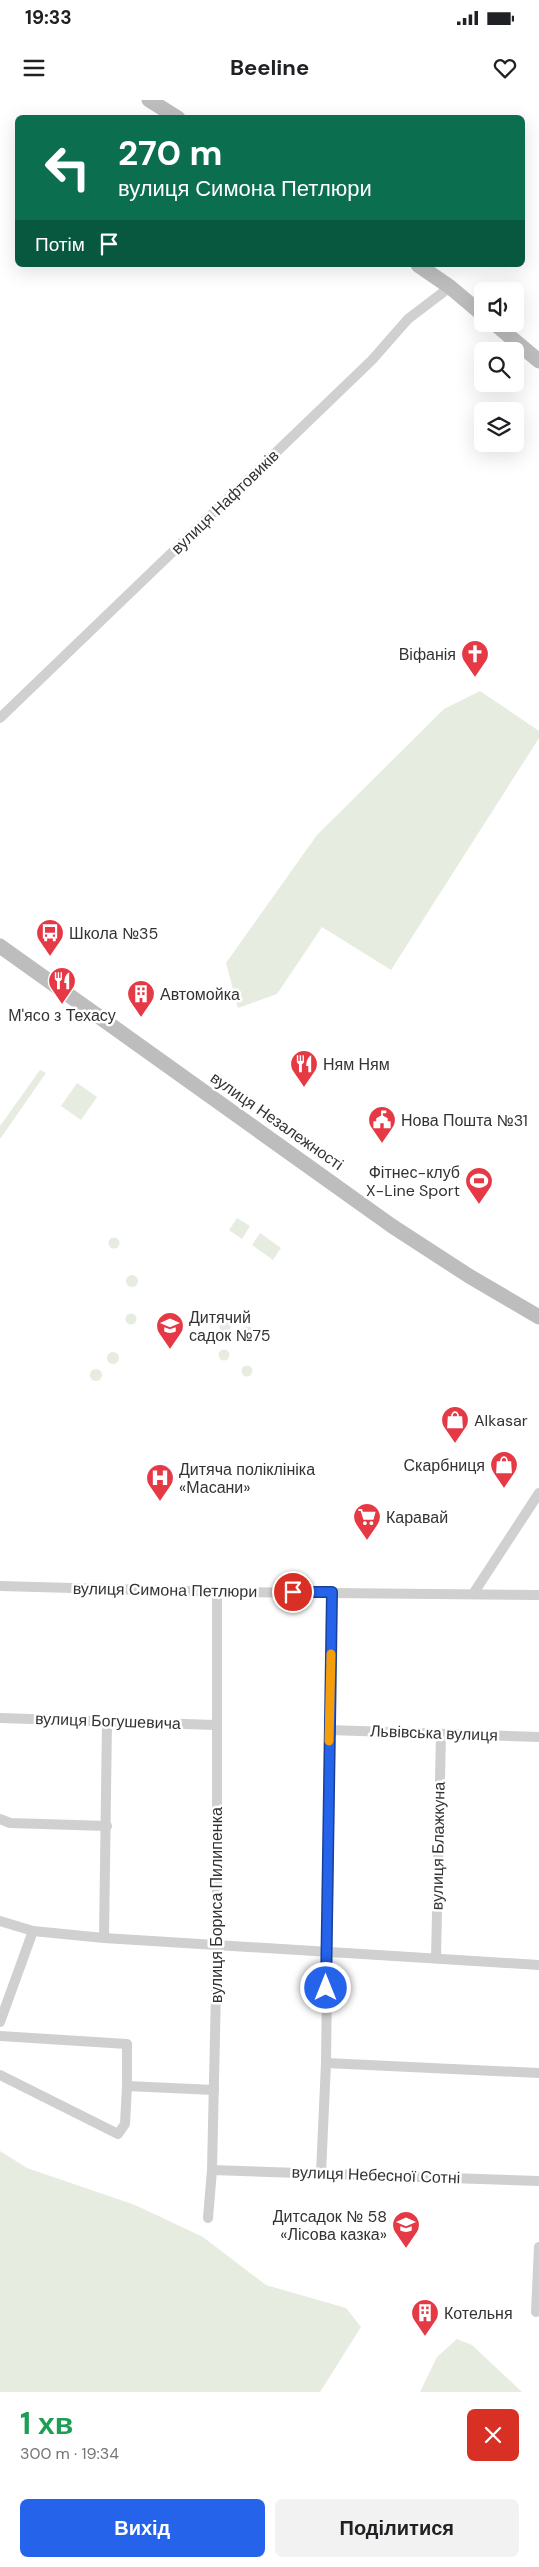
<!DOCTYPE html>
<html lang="uk">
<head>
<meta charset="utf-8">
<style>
	body { margin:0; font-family:"DM Sans",sans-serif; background:#f2f2f2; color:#202124; height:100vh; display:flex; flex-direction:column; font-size:19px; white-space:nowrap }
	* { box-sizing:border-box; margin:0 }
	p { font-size:16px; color:#757577 }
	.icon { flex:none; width:28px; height:28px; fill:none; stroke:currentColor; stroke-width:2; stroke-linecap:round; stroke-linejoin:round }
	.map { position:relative; height:2292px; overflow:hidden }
	.drawer { display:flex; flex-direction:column; background:#fff; flex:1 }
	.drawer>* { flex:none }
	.banner { position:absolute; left:15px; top:15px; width:510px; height:152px; border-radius:8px; box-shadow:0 5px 20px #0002; background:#0b6e4f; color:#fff; overflow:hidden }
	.tools { position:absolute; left:474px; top:182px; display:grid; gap:10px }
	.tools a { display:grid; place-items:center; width:50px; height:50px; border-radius:8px; background:#fff; box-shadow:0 5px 20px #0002; font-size:25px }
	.pin { position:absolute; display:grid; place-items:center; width:42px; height:42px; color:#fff; margin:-21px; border:2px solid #fff; border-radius:50%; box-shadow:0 1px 5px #0007 }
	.me { position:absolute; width:55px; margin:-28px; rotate:0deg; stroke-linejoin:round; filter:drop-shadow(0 0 4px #0008) }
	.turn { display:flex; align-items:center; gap:18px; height:105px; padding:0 20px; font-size:22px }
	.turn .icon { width:65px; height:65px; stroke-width:2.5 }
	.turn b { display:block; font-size:35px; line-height:42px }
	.then { display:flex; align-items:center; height:48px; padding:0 20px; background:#0003; gap:10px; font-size:19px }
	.round { display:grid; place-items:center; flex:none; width:52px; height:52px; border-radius:8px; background:#f2f2f2 }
	.headline { display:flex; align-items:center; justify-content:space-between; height:85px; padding:0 20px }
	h1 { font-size:30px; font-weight:700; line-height:38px; color:#1e9e55 }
	.primary-button { display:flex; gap:10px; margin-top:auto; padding:10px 20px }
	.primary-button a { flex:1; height:58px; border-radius:8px; background:#2563eb; color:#fff; font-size:20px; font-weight:700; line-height:58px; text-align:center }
	.primary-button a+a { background:#f2f2f2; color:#202124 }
	.status { display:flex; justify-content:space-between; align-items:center; height:35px; padding:0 25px; background:#fff; direction:ltr }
	.status svg { height:14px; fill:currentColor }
	header { display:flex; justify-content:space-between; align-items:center; height:65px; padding:0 20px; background:#fff; font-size:22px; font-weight:700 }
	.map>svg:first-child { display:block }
</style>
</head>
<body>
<div class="status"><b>19:33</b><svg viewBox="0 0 49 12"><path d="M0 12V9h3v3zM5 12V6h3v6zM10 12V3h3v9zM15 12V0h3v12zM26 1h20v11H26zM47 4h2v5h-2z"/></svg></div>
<header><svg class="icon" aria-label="menu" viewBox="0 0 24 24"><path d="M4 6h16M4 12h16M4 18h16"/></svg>Beeline<svg class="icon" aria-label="heart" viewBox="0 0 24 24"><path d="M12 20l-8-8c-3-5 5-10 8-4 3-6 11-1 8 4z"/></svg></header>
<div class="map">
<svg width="539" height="2292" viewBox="0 0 539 2292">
	<rect width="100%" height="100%" fill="#fff"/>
	<g fill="#e6ecdf">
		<path d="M480,591l59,40v7l-148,232 -69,-43 -45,67 -39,14 -12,-45 91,-128 127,-126z"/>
		<path d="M40,970l6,3 -46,66v-13z"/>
		<path d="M77,983l20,14 -16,23 -20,-14z"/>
		<path d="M237,1118l13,8 -8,13 -13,-9z"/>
		<path d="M260,1133l21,15 -8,12 -21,-15z"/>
		<circle cx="114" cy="1143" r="5.5"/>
		<circle cx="132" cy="1181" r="6"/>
		<circle cx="131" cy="1219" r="5.5"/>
		<circle cx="225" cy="1227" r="5.5"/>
		<circle cx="248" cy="1232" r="5.5"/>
		<circle cx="224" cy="1255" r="5.5"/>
		<circle cx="113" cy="1258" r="6"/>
		<circle cx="247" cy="1271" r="5.5"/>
		<circle cx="96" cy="1275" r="6"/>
		<path d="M0,2051l27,17 108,37 68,32 63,48 80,23 15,19 -41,65h-320z"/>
		<path d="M457,2239l15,6 50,47h-102l17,-35z"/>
	</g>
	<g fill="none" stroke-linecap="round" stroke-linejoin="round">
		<g stroke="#d0d0d0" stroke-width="10">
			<path d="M0,618l372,-358 36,-41 42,-32"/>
			<path d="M0,1486l217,6 322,3"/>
			<path d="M473,1494l66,-101"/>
			<path d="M0,1618l215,7"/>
			<path d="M329,1630l210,7"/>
			<path d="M0,1719l10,4 97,3"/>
			<path d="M0,1821l33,10 71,7 435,27"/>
			<path d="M104,1838l3,-217"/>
			<path d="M436,1858l5,-224"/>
			<path d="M0,1922l33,-91"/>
			<path d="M0,1936l127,8v42"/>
			<path d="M326,1963l213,10"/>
			<path d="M0,1975l118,59 7,-10 2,-38 87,4"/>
			<path d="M212,2070l327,11"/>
			<path d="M321,2073l5,-110 6,-471"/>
			<path d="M208,2118l4,-48 5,-224v-354"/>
			<path d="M536,2212l3,-65"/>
		</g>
		<g stroke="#bdbdbd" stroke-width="15">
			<path d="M149,0l29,18"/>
			<path d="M418,165l32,22 32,27"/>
			<path d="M495,224l44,37"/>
			<path d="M0,846l392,280 77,50 70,41"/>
		</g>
	</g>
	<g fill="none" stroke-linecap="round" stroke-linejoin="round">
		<defs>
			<path id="route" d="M293,1492h39l-6,396"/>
		</defs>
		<use href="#route" stroke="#184099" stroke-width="12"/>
		<use href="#route" stroke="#2563eb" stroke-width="9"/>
		<path stroke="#f59e0b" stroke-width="9" d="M329,1641l2,-87"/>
	</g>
	<defs>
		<symbol id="church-pin" viewBox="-11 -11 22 30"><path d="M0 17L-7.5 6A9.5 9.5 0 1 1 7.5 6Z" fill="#e63946" stroke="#fff"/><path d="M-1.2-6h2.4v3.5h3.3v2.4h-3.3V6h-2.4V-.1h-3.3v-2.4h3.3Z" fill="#fff"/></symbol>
		<symbol id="bus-pin" viewBox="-11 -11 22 30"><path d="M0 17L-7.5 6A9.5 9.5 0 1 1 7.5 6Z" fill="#e63946" stroke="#fff"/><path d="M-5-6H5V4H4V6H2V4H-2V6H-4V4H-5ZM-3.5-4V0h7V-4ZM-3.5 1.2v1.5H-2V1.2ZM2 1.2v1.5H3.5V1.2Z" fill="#fff"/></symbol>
		<symbol id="restaurant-pin" viewBox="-11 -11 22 30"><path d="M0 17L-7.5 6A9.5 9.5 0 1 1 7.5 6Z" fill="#e63946" stroke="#fff"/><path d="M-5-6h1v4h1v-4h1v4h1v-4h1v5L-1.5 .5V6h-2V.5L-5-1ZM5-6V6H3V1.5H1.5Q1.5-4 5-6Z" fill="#fff"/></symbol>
		<symbol id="building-pin" viewBox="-11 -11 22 30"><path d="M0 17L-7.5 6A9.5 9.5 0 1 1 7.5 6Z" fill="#e63946" stroke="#fff"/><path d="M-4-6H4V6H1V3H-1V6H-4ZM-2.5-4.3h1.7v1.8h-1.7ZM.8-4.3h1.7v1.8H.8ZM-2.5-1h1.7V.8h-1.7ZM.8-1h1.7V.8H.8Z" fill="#fff"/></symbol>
		<symbol id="civic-pin" viewBox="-11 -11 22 30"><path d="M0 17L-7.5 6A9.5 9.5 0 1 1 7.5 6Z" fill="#e63946" stroke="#fff"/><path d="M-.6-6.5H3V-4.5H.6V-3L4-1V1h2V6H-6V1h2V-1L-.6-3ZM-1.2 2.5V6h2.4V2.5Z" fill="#fff"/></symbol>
		<symbol id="stadium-pin" viewBox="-11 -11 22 30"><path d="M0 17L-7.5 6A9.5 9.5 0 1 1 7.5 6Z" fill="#e63946" stroke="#fff"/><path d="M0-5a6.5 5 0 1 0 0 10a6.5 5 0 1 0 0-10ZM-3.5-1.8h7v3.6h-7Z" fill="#fff"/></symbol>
		<symbol id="school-pin" viewBox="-11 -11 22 30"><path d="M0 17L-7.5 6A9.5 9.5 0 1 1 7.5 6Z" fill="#e63946" stroke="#fff"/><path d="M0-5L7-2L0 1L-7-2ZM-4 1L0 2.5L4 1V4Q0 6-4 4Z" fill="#fff"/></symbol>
		<symbol id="shop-pin" viewBox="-11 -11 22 30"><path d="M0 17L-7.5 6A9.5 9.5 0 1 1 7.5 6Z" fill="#e63946" stroke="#fff"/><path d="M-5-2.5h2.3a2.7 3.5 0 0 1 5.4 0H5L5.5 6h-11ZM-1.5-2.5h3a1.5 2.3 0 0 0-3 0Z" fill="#fff"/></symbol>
		<symbol id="hospital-pin" viewBox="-11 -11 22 30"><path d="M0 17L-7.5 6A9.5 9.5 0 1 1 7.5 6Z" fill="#e63946" stroke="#fff"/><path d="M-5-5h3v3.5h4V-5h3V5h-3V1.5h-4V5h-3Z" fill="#fff"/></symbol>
		<symbol id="supermarket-pin" viewBox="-11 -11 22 30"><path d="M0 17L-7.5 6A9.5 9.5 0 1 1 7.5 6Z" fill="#e63946" stroke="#fff"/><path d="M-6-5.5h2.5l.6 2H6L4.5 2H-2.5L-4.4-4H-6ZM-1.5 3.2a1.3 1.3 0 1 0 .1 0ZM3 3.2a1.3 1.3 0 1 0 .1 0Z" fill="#fff"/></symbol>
	</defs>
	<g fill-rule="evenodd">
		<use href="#church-pin" x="459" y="538" width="32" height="43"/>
		<use href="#bus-pin" x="34" y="817" width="32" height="43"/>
		<use href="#restaurant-pin" x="46" y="865" width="32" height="43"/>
		<use href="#building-pin" x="125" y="878" width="32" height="43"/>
		<use href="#restaurant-pin" x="288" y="948" width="32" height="43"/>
		<use href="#civic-pin" x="366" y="1004" width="32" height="43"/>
		<use href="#stadium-pin" x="463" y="1065" width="32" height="43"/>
		<use href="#school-pin" x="154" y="1210" width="32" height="43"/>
		<use href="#shop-pin" x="439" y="1304" width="32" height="43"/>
		<use href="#shop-pin" x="488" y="1349" width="32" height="43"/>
		<use href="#hospital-pin" x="144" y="1362" width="32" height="43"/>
		<use href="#supermarket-pin" x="351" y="1401" width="32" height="43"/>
		<use href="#school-pin" x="390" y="2109" width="32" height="43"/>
		<use href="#building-pin" x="409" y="2197" width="32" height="43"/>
	</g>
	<g text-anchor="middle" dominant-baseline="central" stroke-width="5" stroke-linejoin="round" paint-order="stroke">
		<g font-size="16" fill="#333" stroke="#fff">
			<text transform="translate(225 402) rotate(-44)">вулиця Нафтовиків</text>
			<text transform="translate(277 1021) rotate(35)">вулиця Незалежності</text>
			<text transform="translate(165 1490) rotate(1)">вулиця Симона Петлюри</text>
			<text transform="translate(108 1621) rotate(2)">вулиця Богушевича</text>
			<text transform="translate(434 1633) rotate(2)">Львівська вулиця</text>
			<text transform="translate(438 1746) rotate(-89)">вулиця Блажкуна</text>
			<text transform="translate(216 1805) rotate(-90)">вулиця Бориса Пилипенка</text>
			<text transform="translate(376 2075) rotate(2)">вулиця Небесної Сотні</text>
		</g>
		<g font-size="16" fill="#333" stroke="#fff" text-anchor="start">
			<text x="456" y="554" text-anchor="end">Віфанія</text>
			<text x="69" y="833">Школа №35</text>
			<text x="160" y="894">Автомойка</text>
			<text x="62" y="915" text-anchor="middle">М'ясо з Техасу</text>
			<text x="323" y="964">Ням Ням</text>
			<text x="401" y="1020">Нова Пошта №31</text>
			<text x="460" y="1072" text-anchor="end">Фітнес-клуб<tspan x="460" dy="18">X-Line Sport</tspan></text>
			<text x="189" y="1217">Дитячий<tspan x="189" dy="18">садок №75</tspan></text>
			<text x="474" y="1320">Alkasar</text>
			<text x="485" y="1365" text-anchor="end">Скарбниця</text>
			<text x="179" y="1369">Дитяча поліклініка<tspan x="179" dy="18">«Масани»</tspan></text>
			<text x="386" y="1417">Каравай</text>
			<text x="387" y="2116" text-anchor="end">Дитсадок № 58<tspan x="387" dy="18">«Лісова казка»</tspan></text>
			<text x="444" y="2213">Котельня</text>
		</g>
	</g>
</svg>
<div class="tools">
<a><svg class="icon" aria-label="sound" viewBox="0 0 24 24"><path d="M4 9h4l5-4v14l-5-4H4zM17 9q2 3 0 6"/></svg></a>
<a><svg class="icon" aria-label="search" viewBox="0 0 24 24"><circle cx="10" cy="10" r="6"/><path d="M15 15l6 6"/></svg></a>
<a><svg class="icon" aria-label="layers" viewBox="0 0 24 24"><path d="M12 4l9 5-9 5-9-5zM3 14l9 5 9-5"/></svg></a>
</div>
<div class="pin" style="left:293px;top:1492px;background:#d93025"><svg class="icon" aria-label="arrive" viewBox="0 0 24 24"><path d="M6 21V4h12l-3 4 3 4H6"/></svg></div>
<svg class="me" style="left:326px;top:1888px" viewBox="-20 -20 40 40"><circle r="17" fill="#2563eb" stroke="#fff" stroke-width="3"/><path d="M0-11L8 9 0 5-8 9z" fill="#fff"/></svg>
<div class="banner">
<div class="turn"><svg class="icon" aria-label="left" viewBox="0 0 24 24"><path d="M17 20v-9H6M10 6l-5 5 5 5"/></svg><div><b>270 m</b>вулиця Симона Петлюри</div></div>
<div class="then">Потім<svg class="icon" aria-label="arrive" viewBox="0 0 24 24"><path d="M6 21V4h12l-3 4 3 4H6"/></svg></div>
</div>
</div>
<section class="drawer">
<div class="headline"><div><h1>1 хв</h1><p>300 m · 19:34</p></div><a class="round" style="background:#d93025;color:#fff"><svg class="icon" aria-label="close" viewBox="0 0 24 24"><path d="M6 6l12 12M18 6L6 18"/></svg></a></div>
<div class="primary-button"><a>Вихід</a><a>Поділитися</a></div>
</section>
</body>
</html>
